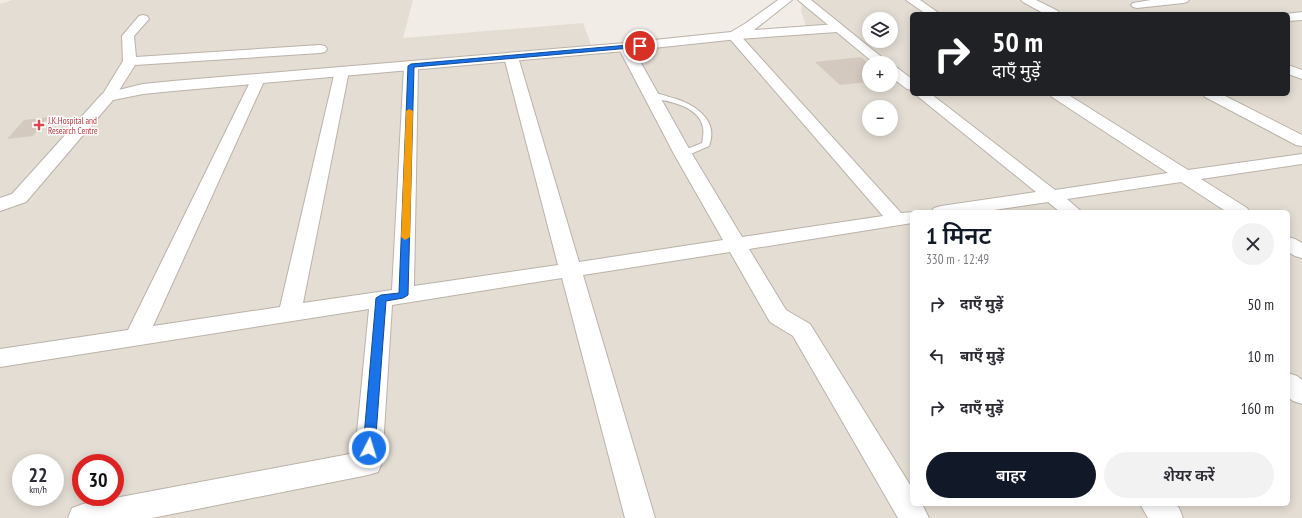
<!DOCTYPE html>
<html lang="hi">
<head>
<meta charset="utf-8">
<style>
	body { margin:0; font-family:"PT Sans Narrow","Noto Sans Devanagari",sans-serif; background:#f2f2f3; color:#2b2b33; height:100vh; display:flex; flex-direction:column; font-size:15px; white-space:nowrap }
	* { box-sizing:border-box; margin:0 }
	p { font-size:13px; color:#7c7c81 }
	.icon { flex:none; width:22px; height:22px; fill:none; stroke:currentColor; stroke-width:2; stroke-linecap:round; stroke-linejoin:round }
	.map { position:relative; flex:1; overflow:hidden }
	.drawer { position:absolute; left:910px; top:210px; width:380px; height:296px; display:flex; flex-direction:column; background:#fff; border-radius:6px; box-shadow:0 2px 10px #0003 }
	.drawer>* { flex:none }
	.hud { position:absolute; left:910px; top:12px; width:380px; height:84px; border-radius:6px; box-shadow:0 2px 10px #0003; background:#202124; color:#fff; overflow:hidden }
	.tools { position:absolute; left:862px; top:12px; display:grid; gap:8px }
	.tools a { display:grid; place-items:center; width:36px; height:36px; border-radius:50%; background:#fff; box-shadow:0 2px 10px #0003; font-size:20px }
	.speed { position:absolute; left:12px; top:454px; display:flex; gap:8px; font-size:20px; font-weight:700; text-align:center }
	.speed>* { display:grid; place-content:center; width:52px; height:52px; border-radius:50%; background:#fff; box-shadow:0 2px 10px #0003; line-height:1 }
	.speed small { font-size:10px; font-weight:400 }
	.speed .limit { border:6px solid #d22; background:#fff; color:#111 }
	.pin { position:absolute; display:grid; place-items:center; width:34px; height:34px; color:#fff; margin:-17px; border:2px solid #fff; border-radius:50%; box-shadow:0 1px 4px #0007 }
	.me { position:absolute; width:44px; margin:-22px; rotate:5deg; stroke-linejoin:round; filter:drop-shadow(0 0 3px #0008) }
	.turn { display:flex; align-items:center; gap:14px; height:84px; padding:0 16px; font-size:18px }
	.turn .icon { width:52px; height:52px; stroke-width:2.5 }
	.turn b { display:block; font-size:28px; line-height:34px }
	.round { display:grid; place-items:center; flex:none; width:42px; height:42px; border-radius:21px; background:#f2f2f3 }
	.headline { display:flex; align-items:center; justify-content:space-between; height:68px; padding:0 16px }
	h1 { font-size:24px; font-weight:600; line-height:30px; color:#111827 }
	.action { display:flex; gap:8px; margin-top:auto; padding:8px 16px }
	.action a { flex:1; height:46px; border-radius:24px; background:#111827; color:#fff; font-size:16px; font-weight:600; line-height:46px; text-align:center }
	.action a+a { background:#f2f2f3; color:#2b2b33 }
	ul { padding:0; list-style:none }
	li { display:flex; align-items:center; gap:12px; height:52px; padding:0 16px }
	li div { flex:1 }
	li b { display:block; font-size:15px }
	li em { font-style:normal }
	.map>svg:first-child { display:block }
</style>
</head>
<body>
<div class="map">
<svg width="1302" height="518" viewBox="0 0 1302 518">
	<rect width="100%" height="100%" fill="#f1ece6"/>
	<path fill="#e4ddd4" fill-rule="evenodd" d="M12,0h401l-10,38 180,-15 11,29 214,-21 -7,-20 1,-11h500v518h-1302v-514zM912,14h376v80h-376zM869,19h22v22h-22zM869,63h22v22h-22zM869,107h22v22h-22zM912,212h376v292h-376zM21,463h34v34h-34zM81,463h34v34h-34z"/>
	<g fill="#d4c9bf">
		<path d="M861,57l8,7v18l-29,3 -25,-23z"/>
		<path d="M49,117l-16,19 -26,3 17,-19z"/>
	</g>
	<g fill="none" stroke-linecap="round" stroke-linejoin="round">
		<defs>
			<path id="service" d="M647,93c7,-1 16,2 22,4 22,5 51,21 40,49l-23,10h-6v-4l22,-9c1,-5 2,-11 1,-16 -5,-23 -37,-26 -56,-30z"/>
			<g id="minor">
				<path d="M798,0h13l78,63h-15z"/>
				<path d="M906,0h14l20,14h-14z"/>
				<path d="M1021,0h15l22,11 2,3h-15l-22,-12z"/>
				<path d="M1151,0h38l-2,2 -4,1 -46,5 -4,-1 -2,-2 2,-2z"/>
				<path d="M1302,12v8l-14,1v-7h-2z"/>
				<path d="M143,15l4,1 2,3 -15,17 2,21 184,-12 5,1 2,3 -2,3 -5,1 -185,12 -22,35 -5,1 -5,-1 -2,-3 22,-36 -1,-25 17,-20z"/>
				<path d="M734,32l4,1 163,180 14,-1h-3v11l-163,26 37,61 24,14 102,164v16h10l7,14h-31l-105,-182 -23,-14 -40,-70 -147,23 72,243h-30l-63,-240 -170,27 -10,158 -4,9 -10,3 -216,43h-84l4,-10 11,-4 272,-51 14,-144 -369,58v-18l128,-19 125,-254 5,-1 5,1 2,3 -112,247 127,-19 55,-236 2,-3 5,-1 5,1 2,3 -46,232 89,-13 12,-224 2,-3 5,-1 5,1 2,3 -4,220 144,-21 -54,-208 2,-3h10l2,3 61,205 144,-22 -49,-86 -56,-107 2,-3h10l2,3 60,107 50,83 141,-21 -153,-177 -2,-3 2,-3z"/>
				<path d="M1288,65l14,5v9l-14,-5z"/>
				<path d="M891,66l5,1 16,12v11l-5,-1 -16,-12z"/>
				<path d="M915,94h16l124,96 113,-17 -116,-76 -2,-3h17l121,76 114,-16v10l-101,15 46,29 3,4h-23l-46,-30 -114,17 15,13h-22l-12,-10 -68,10h-49l3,-4 7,-2 95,-14z"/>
				<path d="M1203,94h18l81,41v11l-6,-1 -91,-48z"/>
				<path d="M1288,237l7,2 7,4v15l-7,-2 -7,-4z"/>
				<path d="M1288,373l9,3 5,4v24l-9,-3 -5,-4z"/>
				<path d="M1140,504h35l4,4 4,10h-35z"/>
			</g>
			<path id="tertiary" d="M778,0h14l-38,30 83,-6 5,1 1,3 -1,3 -5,1 -99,7 -113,12 -452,40 -30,3 -30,6 -87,102 -26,9v-13l12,-4 90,-100 41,-10 30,-3 452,-38 106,-11 15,-9z"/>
		</defs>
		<use href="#service" stroke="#bbb2a9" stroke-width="2"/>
		<use href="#minor" stroke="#bbb2a9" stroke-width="2"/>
		<use href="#tertiary" stroke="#bbb2a9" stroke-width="2"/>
		<use href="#service" fill="#fff" fill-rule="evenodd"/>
		<use href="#minor" fill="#fff" fill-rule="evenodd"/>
		<use href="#tertiary" fill="#fff" fill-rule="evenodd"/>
	</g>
	<path fill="#1a73e8" stroke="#114b97" d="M640,44h2v3l-228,20 -6,228 -5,3 -17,3 -11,147 -2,3 -4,2 -4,-2 -2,-3 13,-150 5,-3 18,-2 9,-227 3,-2z"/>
	<path fill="#f59e0b" d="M409,109l4,2 -3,126 -5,3 -4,-3 5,-126z"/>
	<path fill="#e0444e" stroke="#fff" stroke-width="1.5" d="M37 119h4v4h4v4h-4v4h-4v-4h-4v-4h4z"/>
	<g text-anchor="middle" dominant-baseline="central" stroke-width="3" stroke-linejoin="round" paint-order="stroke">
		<g font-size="9" fill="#be3a42" stroke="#fff" text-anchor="start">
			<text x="48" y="120">J.K.Hospital and<tspan x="48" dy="10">Research Centre</tspan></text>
		</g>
	</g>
</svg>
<div class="tools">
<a><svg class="icon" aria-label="layers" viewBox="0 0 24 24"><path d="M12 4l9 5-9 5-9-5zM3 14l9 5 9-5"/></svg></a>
<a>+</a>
<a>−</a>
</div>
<div class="speed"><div>22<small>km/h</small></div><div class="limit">30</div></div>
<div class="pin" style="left:640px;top:46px;background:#d93025"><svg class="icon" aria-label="arrive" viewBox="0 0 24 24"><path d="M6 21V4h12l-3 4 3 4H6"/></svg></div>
<svg class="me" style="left:369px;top:448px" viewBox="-20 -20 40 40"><circle r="17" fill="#1a73e8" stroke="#fff" stroke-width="3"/><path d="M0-11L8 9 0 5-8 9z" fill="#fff"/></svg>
<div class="hud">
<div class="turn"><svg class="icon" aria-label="right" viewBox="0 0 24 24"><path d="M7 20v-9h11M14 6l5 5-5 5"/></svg><div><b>50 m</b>दाएँ मुड़ें</div></div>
</div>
<section class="drawer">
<div class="headline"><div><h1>1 मिनट</h1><p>330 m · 12:49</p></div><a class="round"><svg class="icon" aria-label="close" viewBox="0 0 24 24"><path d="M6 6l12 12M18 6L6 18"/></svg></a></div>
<ul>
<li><svg class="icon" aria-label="right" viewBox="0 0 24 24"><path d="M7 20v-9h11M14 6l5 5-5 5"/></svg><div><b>दाएँ मुड़ें</b></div><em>50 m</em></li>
<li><svg class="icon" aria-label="left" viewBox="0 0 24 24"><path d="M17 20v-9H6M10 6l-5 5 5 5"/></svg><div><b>बाएँ मुड़ें</b></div><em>10 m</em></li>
<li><svg class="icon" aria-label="right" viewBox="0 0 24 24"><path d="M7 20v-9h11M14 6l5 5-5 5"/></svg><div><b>दाएँ मुड़ें</b></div><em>160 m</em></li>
</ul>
<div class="action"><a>बाहर</a><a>शेयर करें</a></div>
</section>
</div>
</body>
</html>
